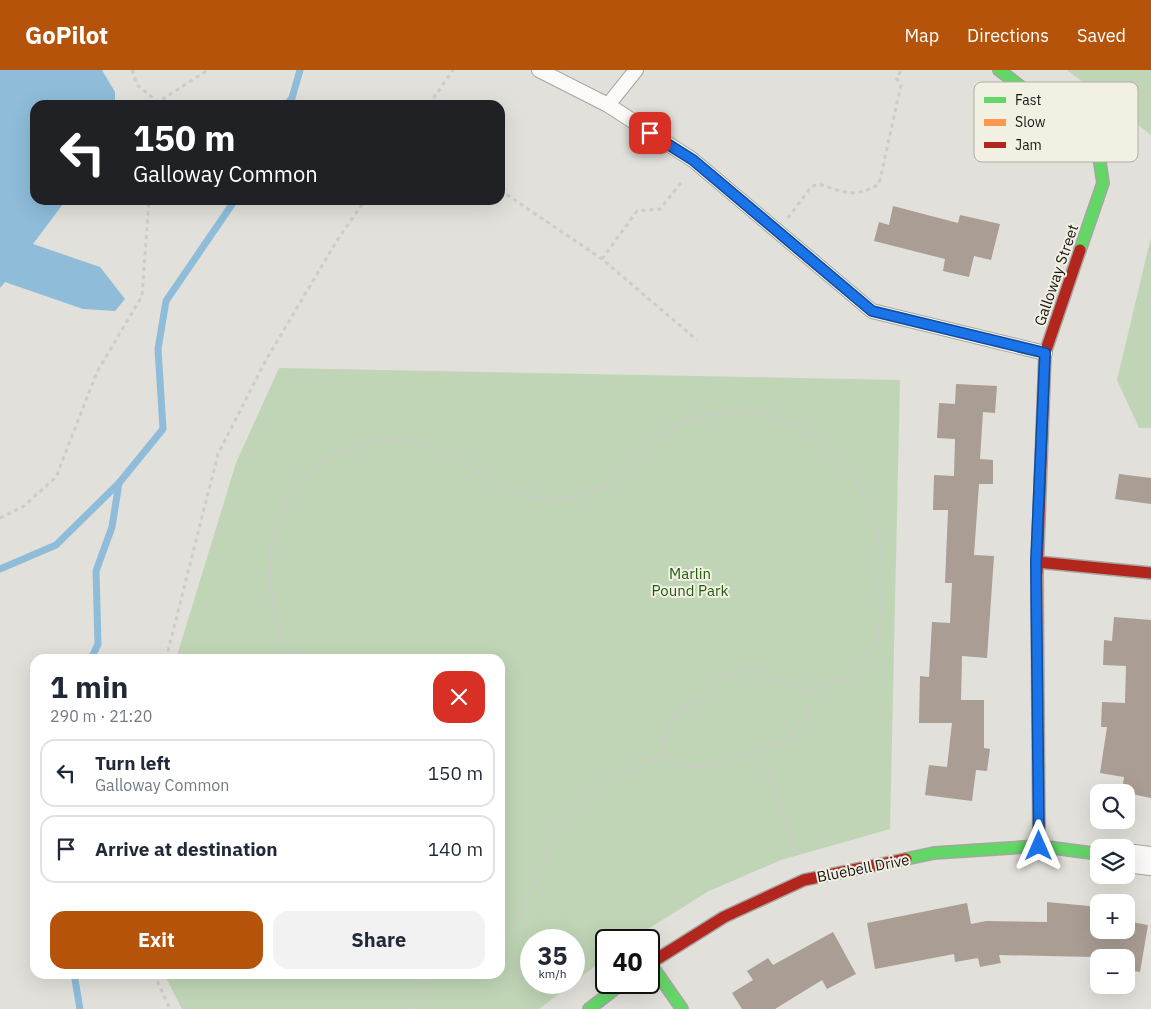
<!DOCTYPE html>
<html lang="en">
<head>
<meta charset="utf-8">
<style>
	body { margin:0; font-family:"IBM Plex Sans",sans-serif; background:#f2f2f3; color:#1f2937; height:100vh; display:flex; flex-direction:column; font-size:19px; white-space:nowrap }
	* { box-sizing:border-box; margin:0 }
	p { font-size:16px; color:#747a83 }
	.icon { flex:none; width:28px; height:28px; fill:none; stroke:currentColor; stroke-width:2; stroke-linecap:round; stroke-linejoin:round }
	.map { position:relative; flex:1; overflow:hidden }
	.panel { position:absolute; left:30px; top:584px; width:475px; height:325px; display:flex; flex-direction:column; background:#fff; border-radius:15px; box-shadow:0 5px 20px #0002 }
	.panel>* { flex:none }
	.guide { position:absolute; left:30px; top:30px; width:475px; height:105px; border-radius:15px; box-shadow:0 5px 20px #0002; background:#202124; color:#fff; overflow:hidden }
	.buttons { position:absolute; left:1090px; top:714px; display:grid; gap:10px }
	.buttons a { display:grid; place-items:center; width:45px; height:45px; border-radius:10px; background:#fff; box-shadow:0 5px 20px #0002; font-size:25px }
	.speed { position:absolute; left:520px; top:859px; display:flex; gap:10px; font-size:25px; font-weight:700; text-align:center }
	.speed>* { display:grid; place-content:center; width:65px; height:65px; border-radius:50%; background:#fff; box-shadow:0 5px 20px #0002; line-height:1 }
	.speed small { font-size:12px; font-weight:400 }
	.speed .limit { border:2px solid #111; border-radius:8px; background:#fff; color:#111 }
	.pin { position:absolute; display:grid; place-items:center; width:42px; height:42px; color:#fff; margin:-21px; border-radius:10px; box-shadow:0 2px 8px #0006 }
	.me { position:absolute; width:55px; margin:-28px; rotate:0deg; stroke-linejoin:round; filter:drop-shadow(0 0 4px #0008) }
	.turn { display:flex; align-items:center; gap:18px; height:105px; padding:0 20px; font-size:22px }
	.turn .icon { width:65px; height:65px; stroke-width:2.5 }
	.turn b { display:block; font-size:35px; line-height:42px }
	.round { display:grid; place-items:center; flex:none; width:52px; height:52px; border-radius:15px; background:#f2f2f3 }
	.summary { display:flex; align-items:center; justify-content:space-between; height:85px; padding:0 20px }
	h1 { font-size:30px; font-weight:700; line-height:38px }
	.button { display:flex; gap:10px; margin-top:auto; padding:10px 20px }
	.button a { flex:1; height:58px; border-radius:15px; background:#b45309; color:#fff; font-size:20px; font-weight:700; line-height:58px; text-align:center }
	.button a+a { background:#f2f2f3; color:#1f2937 }
	ul { padding:0; list-style:none }
	li { display:flex; align-items:center; gap:15px; height:68px; margin:0 10px 8px; padding:0 10px; border:2px solid #e0e1e3; border-radius:15px }
	li div { flex:1 }
	li b { display:block; font-size:19px }
	li em { font-style:normal }
	header { display:flex; align-items:center; gap:30px; box-sizing:border-box; height:70px; padding:0 25px; background:#b45309; color:#fff }
	header strong { font-size:24px }
	nav { display:flex; gap:28px; margin-inline-start:auto; font-size:18px }
	.map>svg:first-child { display:block }
</style>
</head>
<body>
<header>
<strong>GoPilot</strong>
<nav><a>Map</a><a>Directions</a><a>Saved</a></nav>
</header>
<div class="map">
<svg width="1151" height="939" viewBox="0 0 1151 939">
	<rect width="100%" height="100%" fill="#e2e0da"/>
	<g fill="#bfd5b5" fill-rule="evenodd">
		<path d="M1067,0h84v65z"/>
		<path d="M1151,167v191h-12l-22,-48z"/>
		<path d="M279,298l621,12 -10,449 -109,31 -72,31 -79,49h-24v18l-67,51h-357l-18,-35h336v-315h-324l60,-196zM531,870h43v42h-43z"/>
	</g>
	<path fill="#8ebcd9" d="M0,0h102l13,22v13h-80v95h31l-33,44 67,23 25,32 -10,12 -32,-2 -78,-27 -5,6z"/>
	<g fill="none" stroke-linecap="round" stroke-linejoin="round">
		<g stroke="#8ebcd9" stroke-width="7">
			<path d="M286,35l6,-7 8,-28"/>
			<path d="M0,499l56,-24 63,-62 44,-54 -5,-80 8,-48 69,-101"/>
			<path d="M91,589l7,-15 -2,-73 16,-44 7,-44"/>
			<path d="M74,904l6,35"/>
		</g>
	</g>
	<g fill="#a99d94">
		<path d="M893,136l65,17 2,-8 40,9 -9,36 -17,-4 -5,21 -26,-6 2,-12 -71,-18 5,-19 10,3z"/>
		<path d="M956,314l41,2 -2,27 -12,-1 -3,47 13,1v24h-14l-5,71 20,1 -7,102 -25,-2 -1,44h23v48l6,1 -3,22 -11,-1 -4,31 -47,-6 4,-30 18,2 5,-44h-33l1,-47 9,1 3,-55 18,1 2,-40h-7l3,-73h-15l1,-35 20,1 1,-37 -18,-1 2,-35 16,1z"/>
		<path d="M1119,404l32,4v26l-36,-5z"/>
		<path d="M1114,547l37,3v178l-29,-6 2,-15 -24,-4 7,-46h-6l1,-25 23,1 1,-37 -23,-1 1,-25 8,1z"/>
		<path d="M1047,832l52,5v23h27v-9l22,4 -8,47 -14,-2v-12h-27v8l-7,-1 1,-8 -94,-2 2,8 -21,4 -2,-9 -23,4 -1,-8 -79,15 -8,-46 100,-20 4,21 15,-3 61,1z"/>
		<path d="M833,862l23,42 -29,15 -5,-9 -47,29h-33l-10,-16 21,-13 -6,-9 21,-13 5,7z"/>
	</g>
	<g fill="none" stroke-linecap="round" stroke-linejoin="round">
		<defs>
			<g id="lane">
				<path d="M539,0l69,35 85,55 179,151 173,42"/>
				<path d="M608,35l28,-35"/>
			</g>
			<path id="street" d="M1126,788l25,3"/>
			<g id="fast">
				<path d="M999,0l89,68 11,18 4,27 -23,67"/>
				<path d="M906,789l28,-6 105,-7 60,8"/>
				<path d="M650,893l32,46"/>
				<path d="M589,939l35,-27"/>
			</g>
			<path id="slow" d="M1037,503l2,273"/>
			<g id="jam">
				<path d="M1037,492l114,11"/>
				<path d="M1037,503l8,-220 35,-103"/>
				<path d="M649,894l75,-47 80,-37 102,-21"/>
			</g>
		</defs>
		<use href="#lane" stroke="#a6a5a0" stroke-width="16"/>
		<use href="#street" stroke="#a6a5a0" stroke-width="30"/>
		<use href="#fast" stroke="#a6a5a0" stroke-width="14"/>
		<use href="#slow" stroke="#a6a5a0" stroke-width="14"/>
		<use href="#jam" stroke="#a6a5a0" stroke-width="14"/>
		<g stroke="#ccccc9" stroke-width="3" stroke-dasharray="4 4" stroke-linecap="butt">
			<path d="M132,0l5,15 21,17"/>
			<path d="M158,35v-3l50,-32"/>
			<path d="M429,35l24,-35"/>
			<path d="M681,113l-21,26 -23,2 -35,48 95,81"/>
			<path d="M500,120l102,69"/>
			<path d="M788,148l23,-31 7,-3c27,8 35,15 61,0l22,-99 -5,-7 6,-8"/>
			<path d="M0,448l24,-12 32,-29 41,-105 45,-76 7,-96"/>
			<path d="M166,589l52,-205 48,-94 70,-118 29,-42"/>
			<path d="M293,589c-28,-48 -32,-111 -5,-160 3,-6 6,-13 11,-18 22,-24 54,-36 86,-40 69,-8 117,72 188,56 17,-4 39,-14 52,-26 13,-12 24,-28 39,-38 33,-22 82,-28 119,-14 41,16 78,60 92,102 8,22 4,46 5,69 1,22 2,49 -11,68 -13,20 -39,27 -61,32l1,23 -25,30 -65,22 -37,2 -21,-11c-31,15 -71,30 -93,58 -30,37 -31,91 -68,122"/>
			<path d="M761,681l36,106"/>
			<path d="M661,686c5,-45 14,-45 54,-59l-4,-16 43,-13 35,19 19,3"/>
			<path d="M154,904l16,35"/>
			<path d="M411,939l8,-16 4,-19"/>
		</g>
		<use href="#lane" stroke="#fbfaf9" stroke-width="14"/>
		<use href="#street" stroke="#fbfaf9" stroke-width="28"/>
		<use href="#fast" stroke="#63d668" stroke-width="11"/>
		<use href="#slow" stroke="#ff974d" stroke-width="11"/>
		<use href="#jam" stroke="#b3261e" stroke-width="11"/>
	</g>
	<g fill="none" stroke-linecap="round" stroke-linejoin="round">
		<defs>
			<path id="route" d="M650,63l43,27 179,151 173,42 -9,209 3,284"/>
		</defs>
		<use href="#route" stroke="#114b97" stroke-width="12"/>
		<use href="#route" stroke="#1a73e8" stroke-width="9"/>
	</g>
	<g text-anchor="middle" dominant-baseline="central" stroke-width="4" stroke-linejoin="round" paint-order="stroke">
		<g font-size="15" fill="#181713" stroke="#f2f0e3">
			<text transform="translate(1056 205) rotate(-71)">Galloway Street</text>
			<text transform="translate(863 798) rotate(-11)">Bluebell Drive</text>
		</g>
		<g font-size="15" fill="#215b0d" stroke="#f2f0e3">
			<text x="690" y="503">Marlin<tspan x="690" dy="17">Pound Park</tspan></text>
		</g>
	</g>
	<rect x="974" y="12" width="164" height="80" rx="8" fill="#f2f0e3" stroke="#b1afa5" stroke-width="1"/>
	<rect x="984" y="27" width="22" height="6" fill="#63d668"/>
	<rect x="984" y="49" width="22" height="7" fill="#ff974d"/>
	<rect x="984" y="72" width="22" height="6" fill="#b3261e"/>
	<g font-size="14" fill="#181713">
		<text x="1015" y="35">Fast</text>
		<text x="1015" y="57">Slow</text>
		<text x="1015" y="80">Jam</text>
	</g>
</svg>
<div class="buttons">
<a><svg class="icon" aria-label="search" viewBox="0 0 24 24"><circle cx="10" cy="10" r="6"/><path d="M15 15l6 6"/></svg></a>
<a><svg class="icon" aria-label="layers" viewBox="0 0 24 24"><path d="M12 4l9 5-9 5-9-5zM3 14l9 5 9-5"/></svg></a>
<a>+</a>
<a>−</a>
</div>
<div class="speed"><div>35<small>km/h</small></div><div class="limit">40</div></div>
<div class="pin" style="left:650px;top:63px;background:#d93025"><svg class="icon" aria-label="arrive" viewBox="0 0 24 24"><path d="M6 21V4h12l-3 4 3 4H6"/></svg></div>
<svg class="me" style="left:1039px;top:776px" viewBox="-20 -20 40 40"><path d="M0-17L14 15 0 8-14 15z" fill="#1a73e8" stroke="#fff" stroke-width="4"/></svg>
<div class="guide">
<div class="turn"><svg class="icon" aria-label="left" viewBox="0 0 24 24"><path d="M17 20v-9H6M10 6l-5 5 5 5"/></svg><div><b>150 m</b>Galloway Common</div></div>
</div>
<section class="panel">
<div class="summary"><div><h1>1 min</h1><p>290 m · 21:20</p></div><a class="round" style="background:#d93025;color:#fff"><svg class="icon" aria-label="close" viewBox="0 0 24 24"><path d="M6 6l12 12M18 6L6 18"/></svg></a></div>
<ul>
<li><svg class="icon" aria-label="left" viewBox="0 0 24 24"><path d="M17 20v-9H6M10 6l-5 5 5 5"/></svg><div><b>Turn left</b><p>Galloway Common</p></div><em>150 m</em></li>
<li><svg class="icon" aria-label="arrive" viewBox="0 0 24 24"><path d="M6 21V4h12l-3 4 3 4H6"/></svg><div><b>Arrive at destination</b></div><em>140 m</em></li>
</ul>
<div class="button"><a>Exit</a><a>Share</a></div>
</section>
</div>
</body>
</html>
